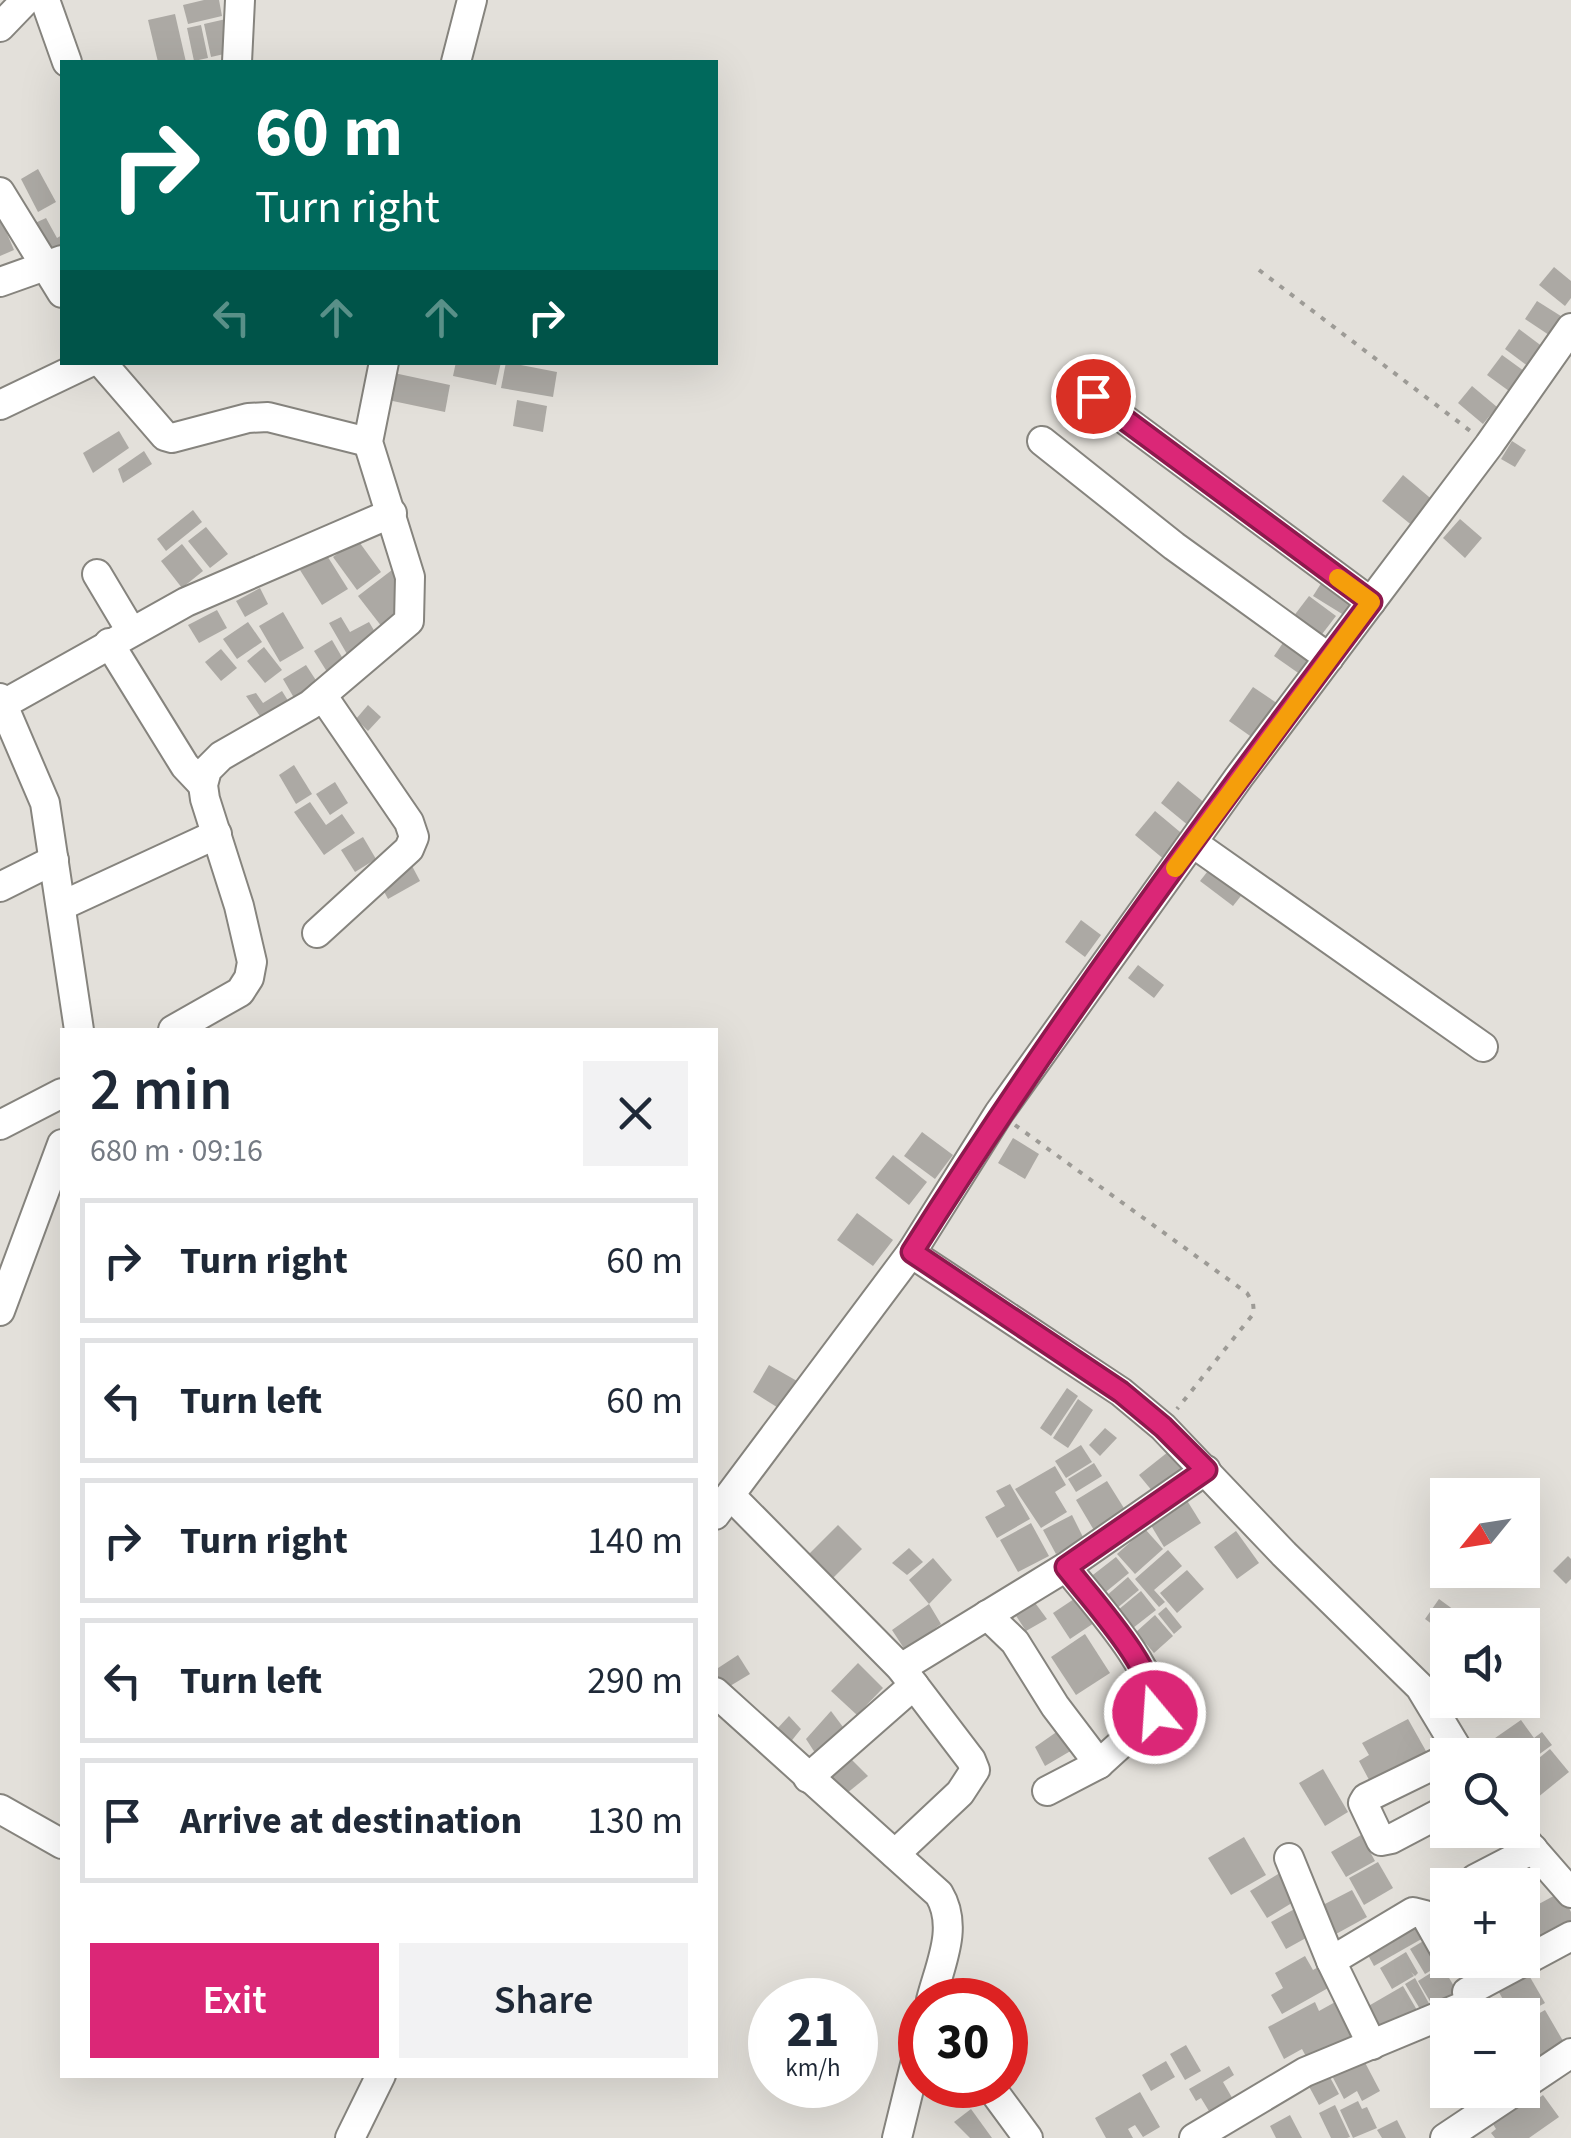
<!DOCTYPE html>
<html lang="en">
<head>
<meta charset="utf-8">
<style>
	body { margin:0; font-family:"Source Sans 3",sans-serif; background:#f2f2f3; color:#1f2937; height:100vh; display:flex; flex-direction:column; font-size:38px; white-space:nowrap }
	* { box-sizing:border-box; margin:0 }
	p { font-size:32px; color:#747a83 }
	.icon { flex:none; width:55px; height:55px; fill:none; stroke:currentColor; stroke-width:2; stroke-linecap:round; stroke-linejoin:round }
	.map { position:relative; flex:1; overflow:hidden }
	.sheet { position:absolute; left:60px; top:1028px; width:658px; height:1050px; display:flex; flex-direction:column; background:#fff; border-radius:0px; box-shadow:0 10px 40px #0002 }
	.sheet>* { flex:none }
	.top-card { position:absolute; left:60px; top:60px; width:658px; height:305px; border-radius:0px; box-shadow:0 10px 40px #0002; background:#00695c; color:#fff; overflow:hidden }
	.needle { width:65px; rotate:240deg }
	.fabs { position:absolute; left:1430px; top:1478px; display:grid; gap:20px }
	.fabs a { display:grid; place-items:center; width:110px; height:110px; border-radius:0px; background:#fff; box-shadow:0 10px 40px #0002; font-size:50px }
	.speed { position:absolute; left:748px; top:1978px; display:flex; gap:20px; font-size:50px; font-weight:700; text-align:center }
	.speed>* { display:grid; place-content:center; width:130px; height:130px; border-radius:50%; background:#fff; box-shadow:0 10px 40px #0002; line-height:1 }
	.speed small { font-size:25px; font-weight:400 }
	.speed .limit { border:15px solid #d22; background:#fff; color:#111 }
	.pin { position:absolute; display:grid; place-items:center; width:85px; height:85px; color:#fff; margin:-42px; border:5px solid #fff; border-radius:50%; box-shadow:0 2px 10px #0007 }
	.me { position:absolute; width:110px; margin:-55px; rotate:342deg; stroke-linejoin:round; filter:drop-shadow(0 0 8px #0008) }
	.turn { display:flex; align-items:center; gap:35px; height:210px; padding:0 30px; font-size:45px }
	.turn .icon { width:130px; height:130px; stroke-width:2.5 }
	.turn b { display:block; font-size:70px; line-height:85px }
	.lanes { display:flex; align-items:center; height:95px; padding:0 30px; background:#0003; justify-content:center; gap:50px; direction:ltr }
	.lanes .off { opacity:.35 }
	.round { display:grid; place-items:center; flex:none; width:105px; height:105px; border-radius:0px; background:#f2f2f3 }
	.summary { display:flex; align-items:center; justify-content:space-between; height:170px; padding:0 30px }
	h1 { font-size:60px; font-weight:600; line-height:75px }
	.primary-button { display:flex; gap:20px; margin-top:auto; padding:20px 30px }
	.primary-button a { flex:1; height:115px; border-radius:0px; background:#db2777; color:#fff; font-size:40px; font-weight:600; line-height:115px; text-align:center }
	.primary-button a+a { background:#f2f2f3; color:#1f2937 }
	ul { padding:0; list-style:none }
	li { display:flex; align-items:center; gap:30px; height:125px; margin:0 20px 15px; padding:0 10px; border:5px solid #e0e1e3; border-radius:0px }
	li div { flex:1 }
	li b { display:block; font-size:38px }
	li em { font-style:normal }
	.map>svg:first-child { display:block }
</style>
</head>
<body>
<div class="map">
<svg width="1571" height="2138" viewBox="0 0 1571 2138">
	<rect width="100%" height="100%" fill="#e3e0da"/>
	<g fill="#aca9a4">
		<path d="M204,0h15l3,16 -34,8 -5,-19z"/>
		<path d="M175,14l11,48h-28l-10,-42z"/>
		<path d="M226,19l7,33 -22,5 -7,-33z"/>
		<path d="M201,25l7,33 -14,3 -7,-33z"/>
		<path d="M38,169l18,33 -18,10 -17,-33z"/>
		<path d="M0,217l14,33 -14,6z"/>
		<path d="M46,218l11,20 5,-3v20l-8,4 -19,-36z"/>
		<path d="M1554,267l17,14v17l-6,8 -26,-21z"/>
		<path d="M1537,301l27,17 -12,19 -27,-18z"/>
		<path d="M1519,329l24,18 -14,20 -24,-18z"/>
		<path d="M1502,355l22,16 -15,20 -22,-16z"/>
		<path d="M456,362h45l-5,23 -43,-9z"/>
		<path d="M506,362l51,10 -4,25 -52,-9z"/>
		<path d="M394,373l56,12 -5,27 -57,-12z"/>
		<path d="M1472,386l25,21 -14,17 -25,-21z"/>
		<path d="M517,400l30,6 -4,26 -30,-6z"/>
		<path d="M119,431l10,17 -36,25 -10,-20z"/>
		<path d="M1512,441l14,9 -11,17 -14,-8z"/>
		<path d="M144,451l8,13 -29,19 -5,-14z"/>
		<path d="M1403,475l32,27 -21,25 -32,-26z"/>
		<path d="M193,510l9,12 -36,29 -9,-12z"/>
		<path d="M1460,519l22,19 -17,20 -22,-20z"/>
		<path d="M206,527l22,27 -18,14 -22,-27z"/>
		<path d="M357,539l24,33 -24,18 -24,-33z"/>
		<path d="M182,544l21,27 -21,17 -21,-27z"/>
		<path d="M326,554l22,35 -26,16 -22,-35z"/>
		<path d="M392,570l12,39 -22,18 -24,-31z"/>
		<path d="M1327,574l33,21 -13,22 -34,-21z"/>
		<path d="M260,588l8,16 -23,13 -9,-16z"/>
		<path d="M1309,596l27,20 -20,26 -26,-21z"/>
		<path d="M217,610l10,18 -28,15 -11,-18z"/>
		<path d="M283,612l21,36 -24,14 -21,-36z"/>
		<path d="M341,617l9,15 19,-10 9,15 -31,17 -18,-31z"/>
		<path d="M248,622l14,20 -25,17 -14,-20z"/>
		<path d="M1289,634l30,21 -15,22 -30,-21z"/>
		<path d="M332,640l14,24 -17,11 -15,-24z"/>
		<path d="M264,647l18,23 -17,13 -18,-22z"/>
		<path d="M221,649l16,19 -16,13 -16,-19z"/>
		<path d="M306,665l15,23 -24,15 -14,-24z"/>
		<path d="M1253,687l31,21 -24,35 -31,-22z"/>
		<path d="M282,691l10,16 -26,18 -20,-29 10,-3 7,10z"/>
		<path d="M368,705l13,12 -13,14 -12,-12z"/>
		<path d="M294,765l18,29 -16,10 -17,-29z"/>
		<path d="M1178,781l28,23 -17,22 -28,-23z"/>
		<path d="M335,782l13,21 -18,12 -14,-21z"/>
		<path d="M310,802l16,23 16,-11 13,19 -31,22 -30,-43z"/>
		<path d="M1155,811l31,26 -20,24 -31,-26z"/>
		<path d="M363,837l13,22 -21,13 -14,-22z"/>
		<path d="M1215,862l33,25 -15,19 -33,-25z"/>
		<path d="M411,864l9,17 -32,18 -9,-17z"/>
		<path d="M1081,920l20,15 -16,22 -20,-15z"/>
		<path d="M1138,965l26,20 -10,13 -26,-20z"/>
		<path d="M922,1132l31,23 -18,24 -31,-23z"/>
		<path d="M1013,1138l26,16 -14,25 -27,-16z"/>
		<path d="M893,1155l34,27 -18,23 -34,-27z"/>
		<path d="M857,1213l36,27 -20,26 -36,-26z"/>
		<path d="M769,1365l28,16 -17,28 -27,-17z"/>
		<path d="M1067,1388l11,8 -27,40 -11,-8z"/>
		<path d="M1078,1399l15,11 -25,38 -15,-10z"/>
		<path d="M1105,1428l12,10 -17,18 -11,-11z"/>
		<path d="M1081,1445l11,17 -26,16 -11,-17z"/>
		<path d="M1168,1452l18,23 -28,23 -19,-23z"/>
		<path d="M1094,1463l8,13 -26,16 -8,-13z"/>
		<path d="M1055,1466l11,19 -11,7 12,20 -26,16 -26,-39z"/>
		<path d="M1107,1481l20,32 -32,19 -19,-32z"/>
		<path d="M1010,1484l20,35 -33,19 -12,-21 20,-11 -9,-15z"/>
		<path d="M1183,1494l18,29 -37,24 -18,-30z"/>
		<path d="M1072,1515l12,24 -28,15 -13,-24z"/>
		<path d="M1031,1523l18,33 -31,16 -18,-32z"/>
		<path d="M838,1525l24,24 -30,30 -24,-24z"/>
		<path d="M1145,1529l18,20 -28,25 -18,-20z"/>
		<path d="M1236,1531l23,32 -22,16 -23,-32z"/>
		<path d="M909,1548l14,14 -16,13 -15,-12z"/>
		<path d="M1168,1550l14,16 -28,24 11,12 -6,5 -24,-28z"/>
		<path d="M1568,1556l3,3v20l-5,5 -13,-13z"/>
		<path d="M1116,1557l13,16 -27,22 -13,-17z"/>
		<path d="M933,1558l19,22 -23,24 -20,-24z"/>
		<path d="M1187,1570l17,19 -27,24 -17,-20z"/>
		<path d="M1128,1577l11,13 -23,19 -11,-12z"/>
		<path d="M1141,1591l15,19 -23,18 -15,-18z"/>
		<path d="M1030,1596l17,23 -21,12 -15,-23z"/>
		<path d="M1077,1597l17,26 -24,16 -17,-26z"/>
		<path d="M1439,1599l30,22 -4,4h-17v11l-23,-17z"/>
		<path d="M929,1604l12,20 -15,11 3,4 -22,14 -15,-23z"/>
		<path d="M1166,1607l16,20 -8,7 -16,-20z"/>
		<path d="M1155,1615l18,21 -19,17 -18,-21z"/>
		<path d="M1085,1634l25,39 -34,22 -25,-38z"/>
		<path d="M738,1655l12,19 -25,15 -10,-11v-8z"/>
		<path d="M858,1663l25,25 -26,27 -26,-24z"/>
		<path d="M831,1711l21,28 -31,23 -15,-23z"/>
		<path d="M789,1716l12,13 -12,15 -14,-13z"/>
		<path d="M1408,1719l23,41 -56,31 -16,-30 10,-6 -7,-12z"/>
		<path d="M1521,1720l13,18 8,-6 10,13 -22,16 -9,-14 8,-7 -21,15h-16l-7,-10z"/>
		<path d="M1068,1724l11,22 -34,20 -10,-19z"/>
		<path d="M1550,1749l19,23 -47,38v-38z"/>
		<path d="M845,1753l23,23 -27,22 -21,-23z"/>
		<path d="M1323,1769l25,43 -23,14 -26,-43z"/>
		<path d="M1361,1835l14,26 -29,16 -15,-25z"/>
		<path d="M1244,1837l22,38 -35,20 -23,-37z"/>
		<path d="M1378,1862l15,26 -29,17 -15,-27z"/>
		<path d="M1283,1871l17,27 -33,20 -17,-27z"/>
		<path d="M1352,1890l15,27 -31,17 -15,-28z"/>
		<path d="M1561,1892l10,20v20l-40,22 -9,-16v-25z"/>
		<path d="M1300,1906l15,27 -29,16 -15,-27z"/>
		<path d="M1413,1917l12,20 -51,29 -11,-20z"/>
		<path d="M1425,1940l15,25 -15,9 -15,-25z"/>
		<path d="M1406,1952l12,21 -3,3 -4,-4 3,4 -22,13 -12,-21z"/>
		<path d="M1305,1956l8,14 13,-7 11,20 -55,31 -11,-19 12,-7 -8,-15z"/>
		<path d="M1523,1965l22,38 -22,12h-11l-19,-33z"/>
		<path d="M1442,1966l16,27 -24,15 -16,-27z"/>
		<path d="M1415,1978l17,31 -9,5 -18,-30z"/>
		<path d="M1403,1986l18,31 -39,22 -17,-31z"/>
		<path d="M1337,2001l20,37 -47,26 -8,-15 -18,10 -16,-32 47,-25 4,9z"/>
		<path d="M1545,2010l21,36 -29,17 -15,-24v-16z"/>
		<path d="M1186,2045l15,26 -16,9 -15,-26z"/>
		<path d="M1360,2053l20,38 -18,10 -5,-10 -13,8 -15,-29z"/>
		<path d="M1166,2061l9,16 -24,14 -9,-16z"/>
		<path d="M1229,2066l5,9 -11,7 15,26 -23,13 -14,-23 -5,3 -7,-12z"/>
		<path d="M1325,2068l14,26 -20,11 -14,-26z"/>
		<path d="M1140,2092l20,35 -17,10 -8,-12 -7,4 5,9h-27l-11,-20z"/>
		<path d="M1520,2093l9,12 14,-10 16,22 -30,21h-34l-4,-5 5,-4 -8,-13z"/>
		<path d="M1358,2101l4,8 5,-2 10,21 -24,10 -13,-28z"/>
		<path d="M1335,2105l15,32 -3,1h-16l-12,-25z"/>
		<path d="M971,2109l21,29h-22l-16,-16z"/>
		<path d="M1290,2115l12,23h-26l-6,-12z"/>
		<path d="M1397,2120l9,18h-24l-5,-8z"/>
	</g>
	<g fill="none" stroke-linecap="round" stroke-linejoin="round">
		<defs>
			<g id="minor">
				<path d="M45,0l22,62"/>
				<path d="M0,27l26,-27"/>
				<path d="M237,62l3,-62"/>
				<path d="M456,62l16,-62"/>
				<path d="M0,192l62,101"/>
				<path d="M0,282l62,-22"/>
				<path d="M101,362l64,74 7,2 76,-20 20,-1 100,25"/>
				<path d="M1093,396l278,206"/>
				<path d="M0,405l90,-43"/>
				<path d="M1042,441l132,105 155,112"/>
				<path d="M97,574l34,57"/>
				<path d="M109,643l76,123 18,19"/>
				<path d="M0,698l45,105 34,227"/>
				<path d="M0,706l186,-104 206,-89"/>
				<path d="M1193,843l290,204"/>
				<path d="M0,887l54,-27"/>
				<path d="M61,906l156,-72"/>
				<path d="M317,933l92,-84 5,-12 -5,-15 -87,-127"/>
				<path d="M173,1030l67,-38 9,-14 3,-16 -13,-56 -34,-107 -2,-14 4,-15 14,-14 89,-51 99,-84 1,-44 -42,-135 16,-80"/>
				<path d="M0,1125l62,-32"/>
				<path d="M911,1253l210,139 42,35 121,127 136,133 41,68"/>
				<path d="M0,1311l62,-167"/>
				<path d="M731,1496l170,172 70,92 4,10 -15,23 -65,61"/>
				<path d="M715,1515l196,-262 88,-140 240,-336 250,-332 82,-117"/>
				<path d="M987,1615l28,27 40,64 44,58"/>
				<path d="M901,1668l165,-101 140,-97"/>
				<path d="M715,1692l224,202c20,33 1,71 -8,106"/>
				<path d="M1448,1758l-82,40 -3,5 18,38 10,-2 57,-30"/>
				<path d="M808,1778l106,-93"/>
				<path d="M1047,1791l52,-27 56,-51c6,-39 -64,-114 -89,-146"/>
				<path d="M0,1809l62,35"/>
				<path d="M1516,1830l55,63"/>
				<path d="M1289,1858l42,103 41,84"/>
				<path d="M1475,1879l58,-30"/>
				<path d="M1331,1961l82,-49 12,3 23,41"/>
				<path d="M989,2085l39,53"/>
				<path d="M1522,2086l49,-33"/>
				<path d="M350,2138l31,-63"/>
				<path d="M897,2138l23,-94"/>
				<path d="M1194,2138l111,-66 159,-66 6,-3 -3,-11 104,-56"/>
				<path d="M1445,2138l72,-48"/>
			</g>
		</defs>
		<use href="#minor" stroke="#86847e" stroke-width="32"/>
		<g stroke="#9d9b96" stroke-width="4" stroke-dasharray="5 8" stroke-linecap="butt">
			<path d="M1259,270l214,163"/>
			<path d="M1015,1125l232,168 6,10 1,10 -77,96"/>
		</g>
		<use href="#minor" stroke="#fff" stroke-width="28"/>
	</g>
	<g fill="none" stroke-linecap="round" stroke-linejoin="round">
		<defs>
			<path id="route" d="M1093,396l278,206c-160,212 -318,426 -459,650l209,140 42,35 43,43 -140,97c25,32 94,106 89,146"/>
		</defs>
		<use href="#route" stroke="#8e194d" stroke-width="25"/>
		<use href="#route" stroke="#db2777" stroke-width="18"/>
		<path stroke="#f59e0b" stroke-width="18" d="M1175,868l196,-266 -33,-24"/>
	</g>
</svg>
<div class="fabs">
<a><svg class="needle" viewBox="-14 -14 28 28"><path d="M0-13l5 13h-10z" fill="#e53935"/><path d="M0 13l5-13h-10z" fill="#747a83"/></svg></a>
<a><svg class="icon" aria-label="sound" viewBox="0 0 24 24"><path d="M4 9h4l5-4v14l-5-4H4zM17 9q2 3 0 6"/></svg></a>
<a><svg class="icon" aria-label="search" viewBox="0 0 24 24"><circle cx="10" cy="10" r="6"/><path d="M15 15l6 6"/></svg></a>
<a>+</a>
<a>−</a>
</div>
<div class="speed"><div>21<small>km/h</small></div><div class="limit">30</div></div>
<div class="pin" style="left:1093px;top:396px;background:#d93025"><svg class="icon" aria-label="arrive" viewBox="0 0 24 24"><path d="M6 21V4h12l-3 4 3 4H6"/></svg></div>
<svg class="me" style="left:1155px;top:1713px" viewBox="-20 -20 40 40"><circle r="17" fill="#db2777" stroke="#fff" stroke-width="3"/><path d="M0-11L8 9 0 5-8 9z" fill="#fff"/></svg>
<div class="top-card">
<div class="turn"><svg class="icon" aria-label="right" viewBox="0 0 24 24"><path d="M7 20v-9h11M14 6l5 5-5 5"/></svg><div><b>60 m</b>Turn right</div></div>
<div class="lanes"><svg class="icon off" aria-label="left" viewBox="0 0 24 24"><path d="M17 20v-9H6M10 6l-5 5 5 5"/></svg><svg class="icon off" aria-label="ahead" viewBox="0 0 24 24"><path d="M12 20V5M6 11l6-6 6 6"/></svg><svg class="icon off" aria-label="ahead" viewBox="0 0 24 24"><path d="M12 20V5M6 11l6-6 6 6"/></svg><svg class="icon" aria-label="right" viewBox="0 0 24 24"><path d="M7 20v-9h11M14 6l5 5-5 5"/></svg></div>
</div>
<section class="sheet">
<div class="summary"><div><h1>2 min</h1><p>680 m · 09:16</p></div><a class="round"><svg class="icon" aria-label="close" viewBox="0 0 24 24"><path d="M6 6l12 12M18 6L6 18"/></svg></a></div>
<ul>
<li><svg class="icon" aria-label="right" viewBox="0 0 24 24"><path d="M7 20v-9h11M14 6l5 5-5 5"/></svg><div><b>Turn right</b></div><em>60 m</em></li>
<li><svg class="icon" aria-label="left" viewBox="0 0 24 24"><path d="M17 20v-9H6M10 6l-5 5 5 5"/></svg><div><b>Turn left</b></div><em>60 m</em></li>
<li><svg class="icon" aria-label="right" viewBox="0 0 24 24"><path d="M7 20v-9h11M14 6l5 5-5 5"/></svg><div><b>Turn right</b></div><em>140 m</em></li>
<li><svg class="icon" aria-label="left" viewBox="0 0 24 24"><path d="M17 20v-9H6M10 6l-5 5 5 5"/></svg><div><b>Turn left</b></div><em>290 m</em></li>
<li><svg class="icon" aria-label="arrive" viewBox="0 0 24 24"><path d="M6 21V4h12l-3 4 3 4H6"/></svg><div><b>Arrive at destination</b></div><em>130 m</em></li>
</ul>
<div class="primary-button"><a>Exit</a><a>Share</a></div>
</section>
</div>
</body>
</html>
